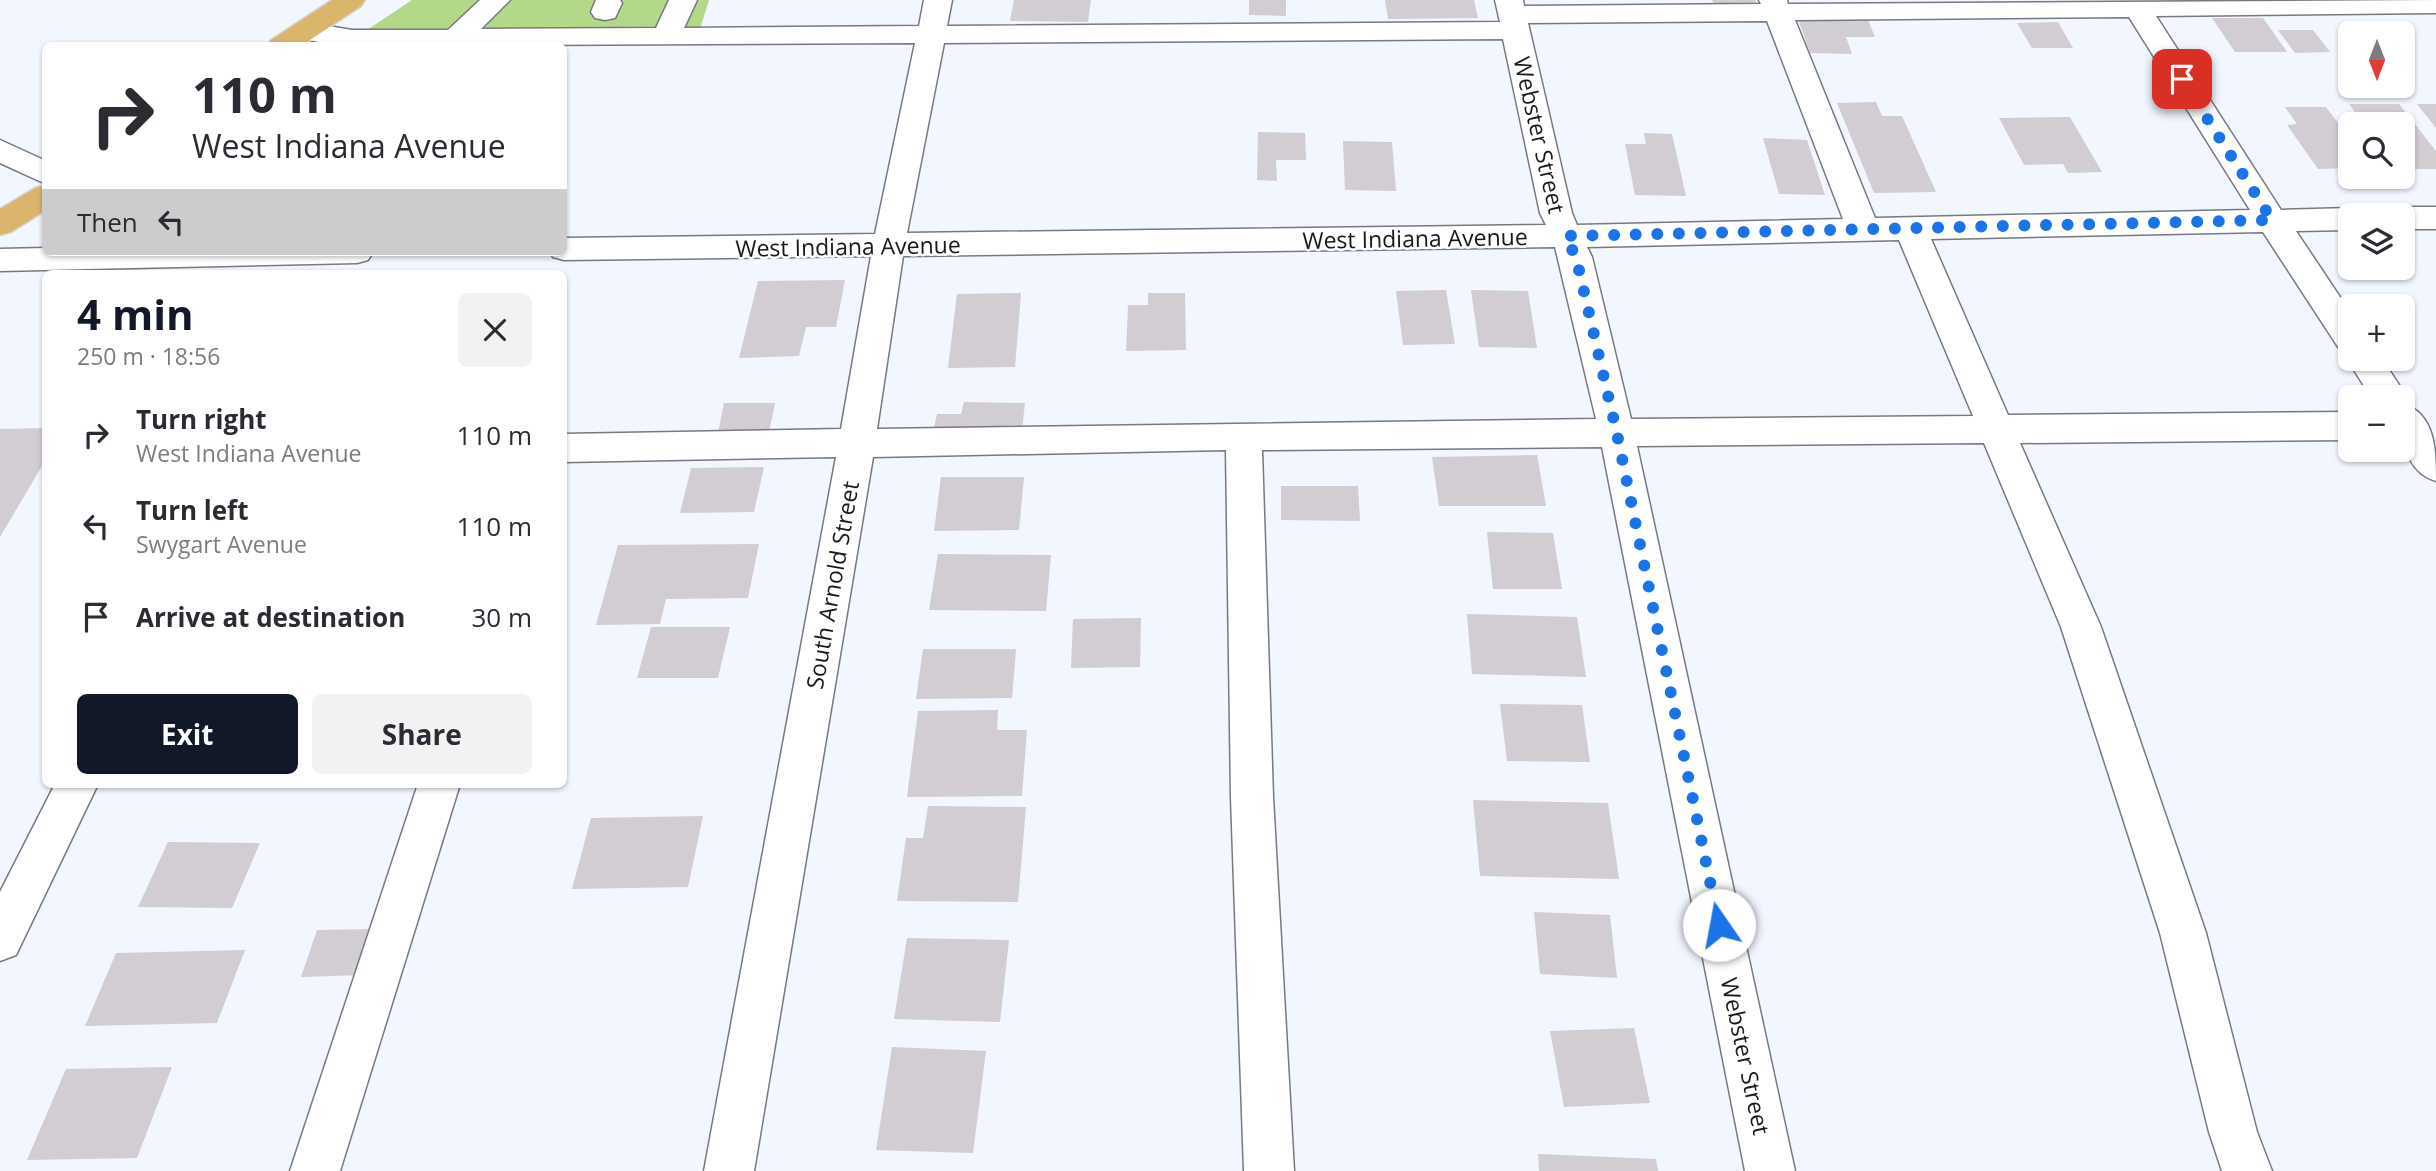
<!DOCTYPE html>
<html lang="en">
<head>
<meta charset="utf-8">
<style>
	body { margin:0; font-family:"Open Sans",sans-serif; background:#f2f2f3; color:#2b2b33; height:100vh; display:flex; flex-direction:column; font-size:26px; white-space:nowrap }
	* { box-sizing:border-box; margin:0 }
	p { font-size:23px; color:#7c7c81 }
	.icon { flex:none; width:38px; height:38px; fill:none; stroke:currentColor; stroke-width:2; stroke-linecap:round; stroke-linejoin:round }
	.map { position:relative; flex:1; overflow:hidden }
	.panel { position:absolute; left:42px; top:270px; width:525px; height:518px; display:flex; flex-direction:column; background:#fff; border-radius:10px; box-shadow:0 2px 5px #0004 }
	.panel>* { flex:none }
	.banner { position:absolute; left:42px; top:42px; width:525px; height:214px; border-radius:10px; box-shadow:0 2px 5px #0004; background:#fff; color:#2b2b33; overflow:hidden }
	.needle { width:46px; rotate:180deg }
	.fabs { position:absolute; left:2338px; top:21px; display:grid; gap:14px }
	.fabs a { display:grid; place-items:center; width:77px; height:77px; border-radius:10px; background:#fff; box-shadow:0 2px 5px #0004; font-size:35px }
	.pin { position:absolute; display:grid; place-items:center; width:60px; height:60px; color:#fff; margin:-30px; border-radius:14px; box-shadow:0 4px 10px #0006 }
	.me { position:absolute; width:77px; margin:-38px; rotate:348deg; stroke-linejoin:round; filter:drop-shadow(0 0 5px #0008) }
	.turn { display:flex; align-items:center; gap:24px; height:147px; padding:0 35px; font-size:32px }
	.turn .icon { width:91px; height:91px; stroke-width:2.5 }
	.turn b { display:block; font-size:49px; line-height:60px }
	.then { display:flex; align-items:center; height:66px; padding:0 35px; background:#0003; gap:14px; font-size:26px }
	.round { display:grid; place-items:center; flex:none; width:74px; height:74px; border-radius:10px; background:#f2f2f3 }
	.overview { display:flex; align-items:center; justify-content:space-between; height:119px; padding:0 35px }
	h1 { font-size:42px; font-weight:700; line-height:52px; color:#111827 }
	.cta { display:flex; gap:14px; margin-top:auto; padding:14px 35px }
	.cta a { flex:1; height:80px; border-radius:10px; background:#111827; color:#fff; font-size:28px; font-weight:700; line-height:80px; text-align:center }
	.cta a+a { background:#f2f2f3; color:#2b2b33 }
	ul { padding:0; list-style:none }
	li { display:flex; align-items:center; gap:21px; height:91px; padding:0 35px }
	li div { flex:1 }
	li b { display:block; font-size:26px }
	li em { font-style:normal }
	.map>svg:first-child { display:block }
</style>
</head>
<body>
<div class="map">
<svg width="2436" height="1171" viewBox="0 0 2436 1171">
	<rect width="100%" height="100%" fill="#f2f6ff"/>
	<path fill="#b3d888" d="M412,0h297l-9,29 -336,3z"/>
	<g fill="#d2ccd3">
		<path d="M1014,0h77l-3,22 -78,-1z"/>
		<path d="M1249,0h37v16l-37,-1z"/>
		<path d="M1385,0h89l4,18 -90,1z"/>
		<path d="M1712,0h43l2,4 -41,3z"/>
		<path d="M2212,18h51l24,34h-52z"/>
		<path d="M1798,19l70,1 7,17h-29l6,17 -42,-1z"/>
		<path d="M2058,22l15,26h-41l-15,-25z"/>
		<path d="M2278,30h35l17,22 -35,1z"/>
		<path d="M1876,102l6,14h20l34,76 -62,1 -37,-90z"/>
		<path d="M2349,104h50l37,47v18h-33v-45h-39z"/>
		<path d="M2417,104h19v24z"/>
		<path d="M2285,107h41l24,32v29l-32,1 -31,-44 10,-1z"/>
		<path d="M2070,117l32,55 -34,1 -5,-9 -39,1 -25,-47z"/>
		<path d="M1258,132l47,1 1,27h-30l1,21 -20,-1z"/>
		<path d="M1644,133l28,1 14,62 -51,-1 -10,-51h21z"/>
		<path d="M1763,138l44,2 18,55 -46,-1z"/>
		<path d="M1343,141l49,1 4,49 -51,-1z"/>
		<path d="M845,280l-9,47h-30l-7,29 -60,2 19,-77z"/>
		<path d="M1446,290l9,54 -52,1 -7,-54z"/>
		<path d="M1471,290l57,1 9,57 -58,-1z"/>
		<path d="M1021,293l-6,74 -67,1 9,-74z"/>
		<path d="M1148,293h37l1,57 -60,1 2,-46h20z"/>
		<path d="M964,402l61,1 -3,27 -88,-2 3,-14h24z"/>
		<path d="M724,403h51l-6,29 -51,1z"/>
		<path d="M46,428v31l-46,78v-108z"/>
		<path d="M1537,455l9,51h-107l-7,-49z"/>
		<path d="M764,467l-10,45 -74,1 11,-45z"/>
		<path d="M941,477h83l-5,53 -85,1z"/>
		<path d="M1281,486h77l2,35 -79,-1z"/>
		<path d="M1487,532l66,1 9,56h-69z"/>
		<path d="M759,544l-11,54 -82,1 -6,25 -64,1 22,-80z"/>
		<path d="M938,554l113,1 -5,56 -117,-1z"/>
		<path d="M1467,614l110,3 9,60 -114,-3z"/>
		<path d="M1141,618l-1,49 -69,1 2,-49z"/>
		<path d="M651,627h79l-12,51h-81z"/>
		<path d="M923,649h93l-4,49 -96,1z"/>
		<path d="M1500,704l82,1 8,57 -83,-1z"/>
		<path d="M998,710l-1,20h30l-5,66 -115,1 11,-86z"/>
		<path d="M1473,800l135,3 11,76 -139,-3z"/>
		<path d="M928,806l98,1 -8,95 -121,-1 9,-63h17z"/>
		<path d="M703,816l-15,71 -116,2 19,-71z"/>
		<path d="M168,842l92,1 -28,65 -94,-1z"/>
		<path d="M1534,912l76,3 7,63 -77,-4z"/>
		<path d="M377,929l-15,46 -61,2 16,-47z"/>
		<path d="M907,938l102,2 -9,82 -106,-3z"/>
		<path d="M245,950l-28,73 -132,3 31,-73z"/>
		<path d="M1634,1028l16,75 -86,4 -14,-76z"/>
		<path d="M892,1047l94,4 -13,102 -97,-3z"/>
		<path d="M172,1067l-35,91 -110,2 39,-91z"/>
		<path d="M1538,1154l118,5 2,12h-119z"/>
	</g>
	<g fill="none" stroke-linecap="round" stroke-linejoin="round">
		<defs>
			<g id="minor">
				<path d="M480,0h30l-29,29 175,-1 13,-28h28l-13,28 235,-2 5,-26h28l-5,26 553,-4 -5,-22h28l1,6 237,-2 -2,-4h28l1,4 648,-4v13l-280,3 125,194 69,-2 11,3 3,4h-14v15l-54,1 54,81v38l-12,-3 -75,-115 -332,7 77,176 342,-3v28l-330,3 81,184 105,306 51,199 15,39h-50l-13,-39 -49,-199 -99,-306 -77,-184 -347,3 158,725h-50l-143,-724 -340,3 11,347 21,374h-50l-13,-374 -5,-347 -353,7 -119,714h-50l132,-714 -272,5v-28l277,-5 30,-173 -307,4 -11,-3 -3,-5h14v-14l311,-4 40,-191 -576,3 -45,-9 -4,-6 4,-6 10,-3 48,8h96zM2129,17l121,193 -375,8 -80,-198zM1767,21l76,198 -266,6 -5,-12 -44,-190zM1503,39l37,174 6,12 -639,8 37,-190zM1899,240l74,176 -342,3 -39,-162 -5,-10zM1555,247l41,172 -719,10 26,-173z"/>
				<path d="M596,0h24l2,3 -7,15 -10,2 -10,-2 -4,-6z"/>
				<path d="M0,140l46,21v23l-46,-21z"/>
				<path d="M2403,207h33v22h-33v-14h-14l3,-5z"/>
				<path d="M46,248v4h327l-5,8 -11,3 -357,8v-22z"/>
				<path d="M2350,353v6h32l25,38 -3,7c32,11 32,48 32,77 -37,-12 -33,-52 -33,-84h-32l-24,-38z"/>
				<path d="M55,784h43l-82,171 -16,6v-69z"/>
				<path d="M418,784h42l-120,387h-50z"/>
			</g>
			<g id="major">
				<path d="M332,0h33l-4,6 -60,40h-34l4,-6z"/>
				<path d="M46,185v25l-35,22 -11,3v-26l35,-21z"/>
			</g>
		</defs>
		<use href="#minor" stroke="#767981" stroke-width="3"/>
		<use href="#major" stroke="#d5d6d6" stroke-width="3"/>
		<use href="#minor" fill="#fff" fill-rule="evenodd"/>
		<use href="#major" fill="#dcb56d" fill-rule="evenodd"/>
	</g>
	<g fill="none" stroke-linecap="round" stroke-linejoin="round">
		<path stroke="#1a73e8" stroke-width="12" stroke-dasharray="0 21.6" d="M1719,925l-102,-491 -41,-177 -11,-21 707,-16 -90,-141"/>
	</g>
	<g text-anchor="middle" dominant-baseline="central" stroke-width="5" stroke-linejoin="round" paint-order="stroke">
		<g font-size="23" fill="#17191c" stroke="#fff">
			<text transform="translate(1540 135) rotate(77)">Webster Street</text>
			<text transform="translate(1415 238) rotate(-1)">West Indiana Avenue</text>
			<text transform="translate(848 246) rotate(-1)">West Indiana Avenue</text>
			<text transform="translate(832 585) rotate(-80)">South Arnold Street</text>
			<text transform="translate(1746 1056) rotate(78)">Webster Street</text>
		</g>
	</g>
</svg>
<div class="fabs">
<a><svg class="needle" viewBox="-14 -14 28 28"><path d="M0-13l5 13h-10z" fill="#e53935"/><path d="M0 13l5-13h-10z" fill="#7c7c81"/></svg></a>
<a><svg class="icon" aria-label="search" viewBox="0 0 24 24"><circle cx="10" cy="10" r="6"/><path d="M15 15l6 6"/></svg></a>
<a><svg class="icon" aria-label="layers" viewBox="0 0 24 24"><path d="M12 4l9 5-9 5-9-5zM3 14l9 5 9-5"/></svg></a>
<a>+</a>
<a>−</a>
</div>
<div class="pin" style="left:2182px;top:79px;background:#d93025"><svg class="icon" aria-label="arrive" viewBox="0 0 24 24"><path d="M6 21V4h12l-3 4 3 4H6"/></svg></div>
<svg class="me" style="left:1719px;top:925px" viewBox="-20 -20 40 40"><circle r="19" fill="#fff"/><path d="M0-13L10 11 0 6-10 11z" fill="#1a73e8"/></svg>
<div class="banner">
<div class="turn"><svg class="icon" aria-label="right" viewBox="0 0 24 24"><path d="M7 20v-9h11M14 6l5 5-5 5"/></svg><div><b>110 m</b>West Indiana Avenue</div></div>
<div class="then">Then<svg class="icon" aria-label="left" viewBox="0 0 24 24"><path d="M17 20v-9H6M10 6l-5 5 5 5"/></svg></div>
</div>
<section class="panel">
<div class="overview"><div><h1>4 min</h1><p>250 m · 18:56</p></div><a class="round"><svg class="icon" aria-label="close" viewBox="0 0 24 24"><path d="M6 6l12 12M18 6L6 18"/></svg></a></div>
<ul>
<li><svg class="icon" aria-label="right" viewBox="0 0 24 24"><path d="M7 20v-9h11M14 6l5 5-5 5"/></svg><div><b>Turn right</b><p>West Indiana Avenue</p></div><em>110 m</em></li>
<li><svg class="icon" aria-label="left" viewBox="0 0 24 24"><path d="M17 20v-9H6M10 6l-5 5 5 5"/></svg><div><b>Turn left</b><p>Swygart Avenue</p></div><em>110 m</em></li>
<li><svg class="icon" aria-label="arrive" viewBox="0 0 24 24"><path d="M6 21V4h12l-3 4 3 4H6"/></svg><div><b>Arrive at destination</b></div><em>30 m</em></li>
</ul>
<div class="cta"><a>Exit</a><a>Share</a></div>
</section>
</div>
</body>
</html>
